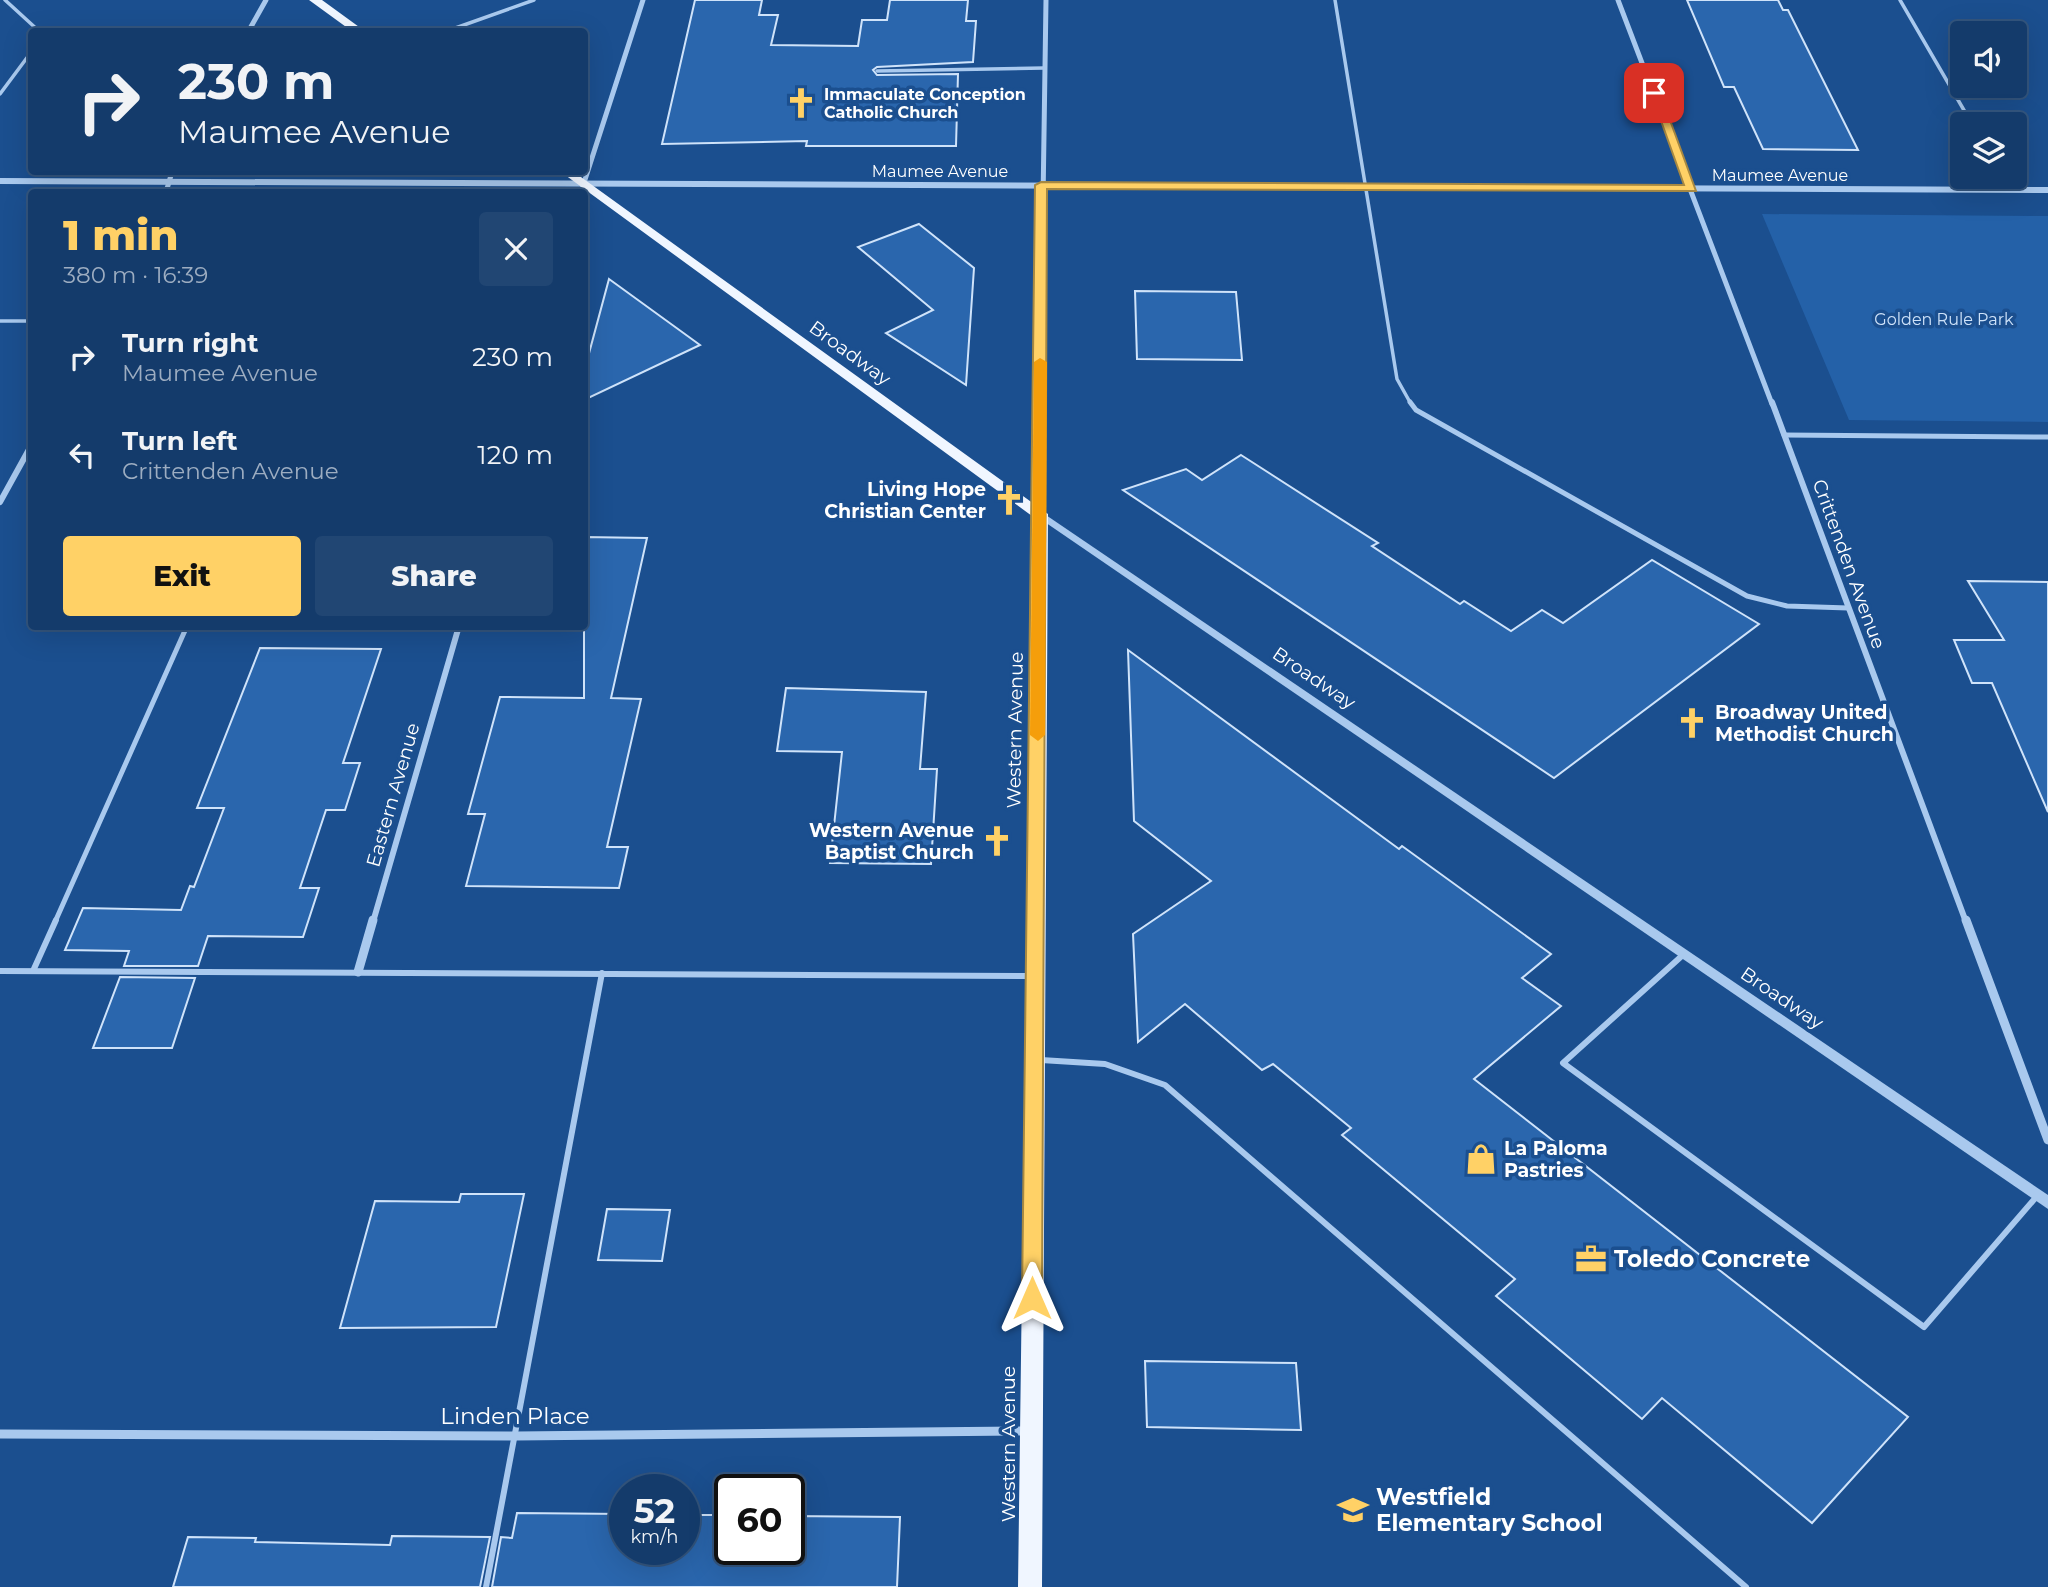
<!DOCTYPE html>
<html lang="en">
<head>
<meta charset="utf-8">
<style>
	body { margin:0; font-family:Montserrat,sans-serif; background:#214673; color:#f1f3f6; height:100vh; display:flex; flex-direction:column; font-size:26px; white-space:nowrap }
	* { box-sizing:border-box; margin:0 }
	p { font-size:23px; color:#9dadc1 }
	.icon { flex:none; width:38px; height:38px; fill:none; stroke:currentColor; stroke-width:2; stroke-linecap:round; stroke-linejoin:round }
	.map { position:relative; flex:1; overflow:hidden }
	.sheet { position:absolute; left:28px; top:189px; width:560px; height:441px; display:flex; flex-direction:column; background:#143b6b; border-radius:7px; box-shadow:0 7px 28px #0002,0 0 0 2px #33557e }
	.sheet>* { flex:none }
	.hud { position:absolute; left:28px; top:28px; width:560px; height:147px; border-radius:7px; box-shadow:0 7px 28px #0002,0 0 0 2px #33557e; background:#143b6b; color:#f1f3f6; overflow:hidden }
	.fabs { position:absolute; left:1950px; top:21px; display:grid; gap:14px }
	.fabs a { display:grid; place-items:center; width:77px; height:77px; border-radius:7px; background:#143b6b; box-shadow:0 7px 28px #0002,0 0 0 2px #33557e; font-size:35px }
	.speed { position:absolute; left:609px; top:1474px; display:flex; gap:14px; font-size:35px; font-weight:700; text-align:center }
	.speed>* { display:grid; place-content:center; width:91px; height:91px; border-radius:50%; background:#143b6b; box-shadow:0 7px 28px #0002,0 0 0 2px #33557e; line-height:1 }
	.speed small { font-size:18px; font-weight:400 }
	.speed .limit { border:4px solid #111; border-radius:10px; background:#fff; color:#111 }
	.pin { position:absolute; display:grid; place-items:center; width:60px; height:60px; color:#fff; margin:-30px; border-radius:14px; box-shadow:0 4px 10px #0006 }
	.me { position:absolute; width:77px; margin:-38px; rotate:0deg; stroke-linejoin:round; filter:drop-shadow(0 0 5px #0008) }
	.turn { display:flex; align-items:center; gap:24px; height:147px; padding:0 35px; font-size:32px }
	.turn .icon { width:91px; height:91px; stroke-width:2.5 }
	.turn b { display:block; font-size:49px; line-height:60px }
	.round { display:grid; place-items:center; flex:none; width:74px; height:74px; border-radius:7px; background:#214673 }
	.head { display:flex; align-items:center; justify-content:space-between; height:119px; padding:0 35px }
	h1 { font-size:42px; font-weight:800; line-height:52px; color:#ffd166 }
	.cta { display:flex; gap:14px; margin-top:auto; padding:14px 35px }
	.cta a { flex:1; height:80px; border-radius:7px; background:#ffd166; color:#111; font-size:28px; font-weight:800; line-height:80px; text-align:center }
	.cta a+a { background:#214673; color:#f1f3f6 }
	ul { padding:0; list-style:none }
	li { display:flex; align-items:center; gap:21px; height:98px; padding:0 35px }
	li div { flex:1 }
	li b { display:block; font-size:26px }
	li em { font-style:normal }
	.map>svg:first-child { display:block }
</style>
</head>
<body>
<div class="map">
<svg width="2048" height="1587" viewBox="0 0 2048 1587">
	<rect width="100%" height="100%" fill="#1b4f8f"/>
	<path fill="#2461a8" d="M1762,214l286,2v206l-199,-2z"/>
	<g fill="#2a66ad" stroke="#cfe3fa" stroke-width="2">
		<path d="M695,0h67l-3,15h19l-7,30 87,1 4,-26h25l3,-20h78l-2,21h10l-3,41 -96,5 -4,3 4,5 81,-1 -2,72h-150l1,-5 -145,3z"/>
		<path d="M1687,0h91l5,10h5l70,140 -95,-1 -29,-62h-10z"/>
		<path d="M919,224l55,44 -8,117 -80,-52 47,-23 -75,-63z"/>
		<path d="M609,279l91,66 -116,55v-28z"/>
		<path d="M1135,291l101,1 6,68 -105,-1z"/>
		<path d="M1241,455l137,88 -6,3 88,58 4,-3 47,30 31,-21 21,13 89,-63 107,64 -205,154 -431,-288 63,-21 16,11z"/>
		<path d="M584,537l63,1 -36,160 30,1 -34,148h21l-9,41 -153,-2 19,-72h-17l32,-117 84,1z"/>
		<path d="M1968,581l80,1v230l-56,-129h-20l-18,-43h50z"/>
		<path d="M260,648l121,1 -38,114h17l-15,47h-19l-26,78h19l-16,49 -95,-1 -10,30h-74l5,-15 -64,-1 18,-42 98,2 9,-24 4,1 30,-79h-27z"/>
		<path d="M1128,650l271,199 3,-3 149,108 -29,24 39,28 -87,73 434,338 -96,106 -150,-125 -20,21 -146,-123 19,-17 -173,-144 9,-7 -78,-64 -11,6 -77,-66 -47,38 -5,-108 78,-53 -77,-60z"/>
		<path d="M786,688l140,4 -6,77h17l-6,95 -101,-1 12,-111 -65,-1z"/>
		<path d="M120,977l75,1 -23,70h-79z"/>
		<path d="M461,1194h63l-28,133 -156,1 35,-127 84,1z"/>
		<path d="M607,1209l63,1 -8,51 -64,-1z"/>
		<path d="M1145,1361l151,2 5,67 -154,-3z"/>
		<path d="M517,1513l108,1v35h59v-34h46v34h59v-33l111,1 -3,70h-405l9,-50 11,1z"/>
		<path d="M392,1536l98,1 -10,50h-307l15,-50 68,1 -1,4 135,3z"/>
	</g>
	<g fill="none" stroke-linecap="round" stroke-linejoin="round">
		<g stroke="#a9c9ee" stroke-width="3.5">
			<path d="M5,0l35,32"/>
			<path d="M1335,0l62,379 14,25"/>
			<path d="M1900,0l72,124"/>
			<path d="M447,31l87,-31"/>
			<path d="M877,71l167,-3"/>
			<path d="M0,94l32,-43"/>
			<path d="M2002,177l8,13"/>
			<path d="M0,321h32"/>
		</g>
		<g stroke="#a9c9ee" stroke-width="5">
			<path d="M1410,402l6,8 331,186 40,10 61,2"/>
			<path d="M1784,435l264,2"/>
			<path d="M55,922l132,-296"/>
		</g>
		<g stroke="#a9c9ee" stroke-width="6">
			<path d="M1684,954l-121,109 361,264 113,-131"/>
			<path d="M0,971l1032,5"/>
			<path d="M33,971l23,-51"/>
			<path d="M1041,1060l64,4 60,21 581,502"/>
			<path d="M486,1587l116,-614"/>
		</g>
		<g stroke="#a9c9ee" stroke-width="5">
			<path d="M1618,0l154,404"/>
			<path d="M248,32l18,-32"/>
			<path d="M166,192l6,-20"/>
			<path d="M581,192l62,-192"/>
			<path d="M1040,404l6,-404"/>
		</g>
		<g stroke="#a9c9ee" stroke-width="6">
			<path d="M1772,402l194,520"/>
			<path d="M0,502l32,-58"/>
			<path d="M1040,514v-112"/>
			<path d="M373,922l86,-296"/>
		</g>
		<g stroke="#a9c9ee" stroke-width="9">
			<path d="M1966,920l82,220"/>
			<path d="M358,972l15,-52"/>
			<path d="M0,1434l516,2 512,-5"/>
		</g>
		<g fill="#a9c9ee" fill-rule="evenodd">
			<path d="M0,178l2048,9v6l-2048,-9z"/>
			<path d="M1040,511l1008,684v14l-1012,-693 -1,-2 1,-2z"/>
		</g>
		<g fill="#f0f6ff" fill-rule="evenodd">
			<path d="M309,0h13l44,32h-13z"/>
			<path d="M561,172h13l474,342 -6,1073h-24l14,-1071z"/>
		</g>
	</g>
	<path fill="#ffd166" stroke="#a68842" stroke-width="2" d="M1650,90l10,3 36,98 -649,-2 -5,1109 -3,6 -7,3 -7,-3 -3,-6 13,-1113 6,-3 643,3z"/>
	<path fill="#f59e0b" d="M1040,358l7,4 -2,373 -7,6 -8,-6 4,-373z"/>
	<defs>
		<symbol id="church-bare" viewBox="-9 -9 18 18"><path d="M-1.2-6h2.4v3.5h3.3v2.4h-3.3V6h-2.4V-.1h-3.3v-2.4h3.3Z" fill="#ffd166" stroke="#1b4f8f" stroke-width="2.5" paint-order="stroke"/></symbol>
		<symbol id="shop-bare" viewBox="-9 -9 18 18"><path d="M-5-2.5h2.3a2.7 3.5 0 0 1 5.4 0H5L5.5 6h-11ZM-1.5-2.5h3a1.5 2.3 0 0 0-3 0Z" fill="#ffd166" stroke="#1b4f8f" stroke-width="2.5" paint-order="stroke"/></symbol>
		<symbol id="office-bare" viewBox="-9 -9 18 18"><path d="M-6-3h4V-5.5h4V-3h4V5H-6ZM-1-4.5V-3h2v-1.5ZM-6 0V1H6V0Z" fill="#ffd166" stroke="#1b4f8f" stroke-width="2.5" paint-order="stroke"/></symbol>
		<symbol id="school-bare" viewBox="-9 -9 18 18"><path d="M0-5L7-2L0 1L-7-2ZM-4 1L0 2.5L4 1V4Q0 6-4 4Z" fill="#ffd166" stroke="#1b4f8f" stroke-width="2.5" paint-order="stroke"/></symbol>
	</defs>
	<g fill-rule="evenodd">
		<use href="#church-bare" x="779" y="81" width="44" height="44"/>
		<use href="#church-bare" x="987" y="478" width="44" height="44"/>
		<use href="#church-bare" x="1670" y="701" width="44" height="44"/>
		<use href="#church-bare" x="975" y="819" width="44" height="44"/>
		<use href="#shop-bare" x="1459" y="1137" width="44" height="44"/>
		<use href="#office-bare" x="1569" y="1237" width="44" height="44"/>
		<use href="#school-bare" x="1331" y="1488" width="44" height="44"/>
	</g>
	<g text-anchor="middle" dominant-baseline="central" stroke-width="7" stroke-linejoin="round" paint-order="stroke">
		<g font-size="16" font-weight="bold" fill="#fff" stroke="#1b4f8f" text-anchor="start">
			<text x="824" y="94">Immaculate Conception<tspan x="824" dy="18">Catholic Church</tspan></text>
		</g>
		<g font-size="16" fill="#fff" stroke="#1b4f8f">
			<text x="940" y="171">Maumee Avenue</text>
			<text x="1780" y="175">Maumee Avenue</text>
		</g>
		<g font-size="16" fill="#cfe3fa" stroke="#1b4f8f">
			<text x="1944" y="319">Golden Rule Park</text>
		</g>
		<g font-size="19" fill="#fff" stroke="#1b4f8f">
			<text transform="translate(850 353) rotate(36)">Broadway</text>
			<text transform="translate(1849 564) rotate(70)">Crittenden Avenue</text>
			<text transform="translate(1314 678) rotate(34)">Broadway</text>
			<text transform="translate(1015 730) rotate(-89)">Western Avenue</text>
			<text transform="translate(393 795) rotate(-74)">Eastern Avenue</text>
			<text transform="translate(1782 998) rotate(34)">Broadway</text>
			<text transform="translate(1008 1444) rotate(-90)">Western Avenue</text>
		</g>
		<g font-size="19" font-weight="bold" fill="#fff" stroke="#1b4f8f" text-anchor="end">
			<text x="986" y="489">Living Hope<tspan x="986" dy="22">Christian Center</tspan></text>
			<text x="1715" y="712" text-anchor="start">Broadway United<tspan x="1715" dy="22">Methodist Church</tspan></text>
			<text x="974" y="830">Western Avenue<tspan x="974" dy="22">Baptist Church</tspan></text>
			<text x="1504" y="1148" text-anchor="start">La Paloma<tspan x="1504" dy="22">Pastries</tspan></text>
		</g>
		<g font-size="23" font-weight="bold" fill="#fff" stroke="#1b4f8f" text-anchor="start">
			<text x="1614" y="1259">Toledo Concrete</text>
			<text x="1376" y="1497">Westfield<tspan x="1376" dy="26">Elementary School</tspan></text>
		</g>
		<g font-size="23" fill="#fff" stroke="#1b4f8f">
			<text x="515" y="1416">Linden Place</text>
		</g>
	</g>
</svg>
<div class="fabs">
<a><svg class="icon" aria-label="sound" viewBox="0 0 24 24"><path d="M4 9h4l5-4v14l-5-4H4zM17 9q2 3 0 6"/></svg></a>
<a><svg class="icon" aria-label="layers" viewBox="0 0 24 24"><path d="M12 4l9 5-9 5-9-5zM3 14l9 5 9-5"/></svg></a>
</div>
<div class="speed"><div>52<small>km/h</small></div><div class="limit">60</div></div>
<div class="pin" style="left:1654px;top:93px;background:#d93025"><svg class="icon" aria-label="arrive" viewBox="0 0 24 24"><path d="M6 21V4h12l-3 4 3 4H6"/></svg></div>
<svg class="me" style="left:1032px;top:1298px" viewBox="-20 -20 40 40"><path d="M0-17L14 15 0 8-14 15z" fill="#ffd166" stroke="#fff" stroke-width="4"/></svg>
<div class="hud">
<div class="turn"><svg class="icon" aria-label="right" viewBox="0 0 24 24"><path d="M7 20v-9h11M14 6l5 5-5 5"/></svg><div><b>230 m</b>Maumee Avenue</div></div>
</div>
<section class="sheet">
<div class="head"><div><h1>1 min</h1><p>380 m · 16:39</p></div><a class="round"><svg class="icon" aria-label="close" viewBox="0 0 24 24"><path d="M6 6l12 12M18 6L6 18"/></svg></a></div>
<ul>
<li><svg class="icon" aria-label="right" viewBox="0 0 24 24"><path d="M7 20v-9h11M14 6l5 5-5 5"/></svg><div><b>Turn right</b><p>Maumee Avenue</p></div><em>230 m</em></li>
<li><svg class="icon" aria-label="left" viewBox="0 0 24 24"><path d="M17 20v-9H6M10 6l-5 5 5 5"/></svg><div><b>Turn left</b><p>Crittenden Avenue</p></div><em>120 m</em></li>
</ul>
<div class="cta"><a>Exit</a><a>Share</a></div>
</section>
</div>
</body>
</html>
